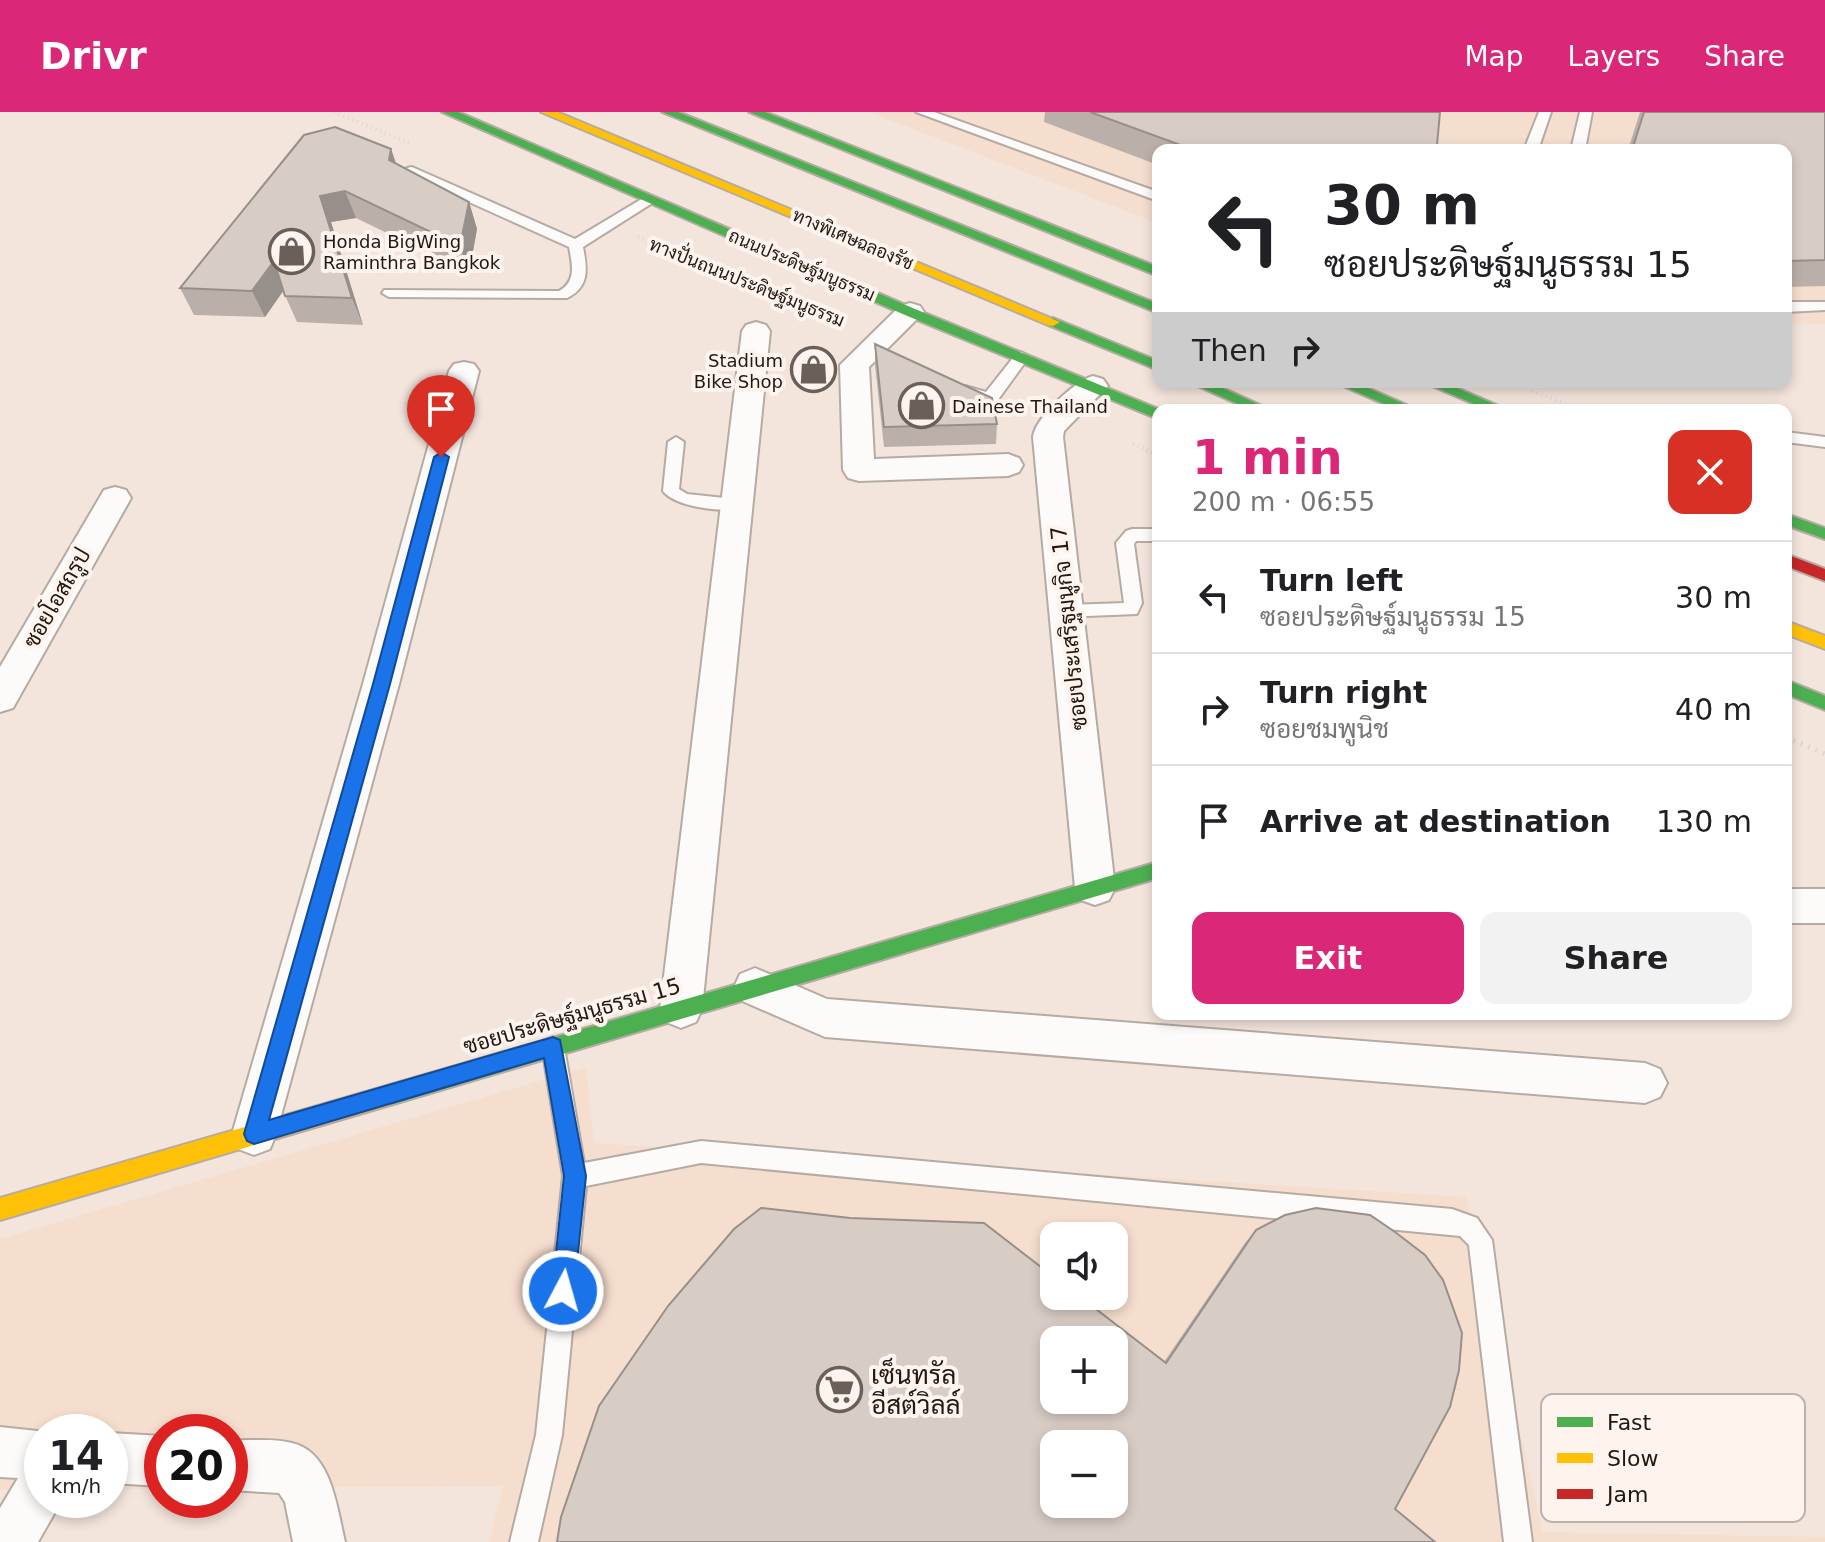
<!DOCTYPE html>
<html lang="en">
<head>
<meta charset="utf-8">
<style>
	body { margin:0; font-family:"DejaVu Sans",Sarabun,sans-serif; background:#f2f2f2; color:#202124; height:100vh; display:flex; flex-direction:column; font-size:30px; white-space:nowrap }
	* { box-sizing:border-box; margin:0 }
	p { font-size:26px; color:#757577 }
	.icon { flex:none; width:44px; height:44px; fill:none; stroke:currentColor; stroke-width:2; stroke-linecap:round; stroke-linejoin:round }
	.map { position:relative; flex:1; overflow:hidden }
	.side { position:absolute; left:1152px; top:292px; width:640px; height:616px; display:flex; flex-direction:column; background:#fff; border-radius:16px; box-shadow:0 4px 12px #0003 }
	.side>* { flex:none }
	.top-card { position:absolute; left:1152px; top:32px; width:640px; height:244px; border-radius:16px; box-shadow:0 4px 12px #0003; background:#fff; color:#202124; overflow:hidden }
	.controls { position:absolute; left:1040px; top:1110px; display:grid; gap:16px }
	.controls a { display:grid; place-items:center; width:88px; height:88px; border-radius:16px; background:#fff; box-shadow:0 4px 12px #0003; font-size:40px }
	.speed { position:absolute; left:24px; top:1302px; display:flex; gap:16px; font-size:40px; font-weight:700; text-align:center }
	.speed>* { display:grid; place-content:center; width:104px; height:104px; border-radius:50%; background:#fff; box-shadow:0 4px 12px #0003; line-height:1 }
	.speed small { font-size:20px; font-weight:400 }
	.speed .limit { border:12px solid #d22; background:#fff; color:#111 }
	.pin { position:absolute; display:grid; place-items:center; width:68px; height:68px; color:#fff; margin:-82px -34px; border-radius:50% 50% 50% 0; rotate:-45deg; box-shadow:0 0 8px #0007 }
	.pin .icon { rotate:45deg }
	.me { position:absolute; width:88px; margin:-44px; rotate:6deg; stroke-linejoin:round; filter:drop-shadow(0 0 6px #0008) }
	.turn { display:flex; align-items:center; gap:28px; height:168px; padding:0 40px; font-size:36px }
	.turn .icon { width:104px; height:104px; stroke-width:2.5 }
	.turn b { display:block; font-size:56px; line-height:68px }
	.then { display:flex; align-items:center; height:76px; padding:0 40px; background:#0003; gap:16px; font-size:30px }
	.round { display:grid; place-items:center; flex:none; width:84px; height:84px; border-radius:16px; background:#f2f2f2 }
	.overview { display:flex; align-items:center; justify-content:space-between; height:136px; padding:0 40px }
	h1 { font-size:48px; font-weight:700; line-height:60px; color:#db2777 }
	.cta { display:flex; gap:16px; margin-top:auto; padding:16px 40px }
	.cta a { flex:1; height:92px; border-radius:16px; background:#db2777; color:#fff; font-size:32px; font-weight:700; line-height:92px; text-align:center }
	.cta a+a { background:#f2f2f2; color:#202124 }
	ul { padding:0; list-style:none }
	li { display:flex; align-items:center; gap:24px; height:112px; padding:0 40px; border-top:2px solid #e0e0e0 }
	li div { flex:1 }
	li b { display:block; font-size:30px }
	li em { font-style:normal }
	header { display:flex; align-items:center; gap:48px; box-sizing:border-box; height:112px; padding:0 40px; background:#db2777; color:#fff }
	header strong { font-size:38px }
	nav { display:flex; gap:44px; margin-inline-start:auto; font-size:28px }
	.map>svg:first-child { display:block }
</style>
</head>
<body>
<header>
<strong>Drivr</strong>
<nav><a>Map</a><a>Layers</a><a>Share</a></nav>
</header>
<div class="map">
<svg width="1825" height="1430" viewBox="0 0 1825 1430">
	<rect width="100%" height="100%" fill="#f3e5dc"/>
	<g fill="#f6dece" fill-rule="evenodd">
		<path d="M869,0h956v212l-39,-1v-173h-628v73z"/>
		<path d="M586,955l8,76 872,54 77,335 282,5v5h-1336l14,-56 -273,2v-56h-68v57h-52v-57h-68v58h-42v-251zM1054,1124h60v60h-60zM1054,1228h60v60h-60zM1054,1332h60v60h-60z"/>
	</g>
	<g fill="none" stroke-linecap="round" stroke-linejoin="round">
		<defs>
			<g id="lane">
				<path d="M916,0h18l224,80v9z"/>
				<path d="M1539,0h12l-13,38h-14z"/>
				<path d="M1580,0h12l-7,38h-14z"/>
				<path d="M412,55l163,72 70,-42 12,3 -74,47c4,21 7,40 -16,51l-178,-1 -7,-4 2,-3 175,1c18,-10 13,-27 10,-44l-162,-73v-6z"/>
				<path d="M1786,190h39v8l-39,2z"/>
				<path d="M1021,240l8,5 -32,44c-15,3 -29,1 -40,-10l8,-5 21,6 30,-38z"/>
				<path d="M1786,320l39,5v10l-39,-5z"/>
				<path d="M676,325l8,5 -5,47 8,5 56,6 2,4 -2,4c-20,5 -68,-1 -80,-17l5,-49z"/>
				<path d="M1132,417h26v12h-22l-2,3 8,59 -5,11 -75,3 -3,-5 9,-7 56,-2 -8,-60 10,-12z"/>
				<path d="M553,925l8,3 3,7 20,116 117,-22 751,68 25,9 15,22 40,302h-28l-35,-297 -9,-9 -759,-73 -115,23 -24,249 -24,107h-28l26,-107 27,-259 -21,-129 3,-7z"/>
			</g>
			<g id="street">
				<path d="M910,191l10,3 4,6 -55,55 5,92 134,-5 11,4 4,7 -4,7 -11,4 -149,5 -11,-3 -5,-8 -3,-105 60,-59z"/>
				<path d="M756,210l10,3 4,6 -68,678 -6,13 -15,6 -15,-6 -6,-13 82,-678 4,-6z"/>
				<path d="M464,250l10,2 5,7 -80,313 -123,450 -6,15 -16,6 -16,-6 -6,-15 131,-450 86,-313 5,-7z"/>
				<path d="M1093,264l10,3 5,7 -44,45 -1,6 52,451 -6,12 -14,5 -14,-5 -6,-12 -42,-451c2,-19 42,-56 60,-61z"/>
				<path d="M115,375l11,3 5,8 -118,210 -13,4v-45l104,-177z"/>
				<rect x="1786" y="777" width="39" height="34"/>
				<path d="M755,856l72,31 818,64 15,6 7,14 -7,14 -15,6 -820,-66 -85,-37 -6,-13 6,-13z"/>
				<path d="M0,1315l47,5h-5v68h20l-24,42h-38v-34l18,-30 -18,-1z"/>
				<path d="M110,1321l52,3v50l-52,-3z"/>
				<path d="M230,1328c20,1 43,-2 62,3 40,9 45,66 53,99h-52l-8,-40 -6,-9 -49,-3z"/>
			</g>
			<g id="fast">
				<path d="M442,0h16l457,197 246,101h-3v9l-253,-104z"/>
				<path d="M662,0h16l480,192v9z"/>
				<path d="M749,0h16l393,155v9z"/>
				<path d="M1053,206l105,43v9l-110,-45 -2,-3z"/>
				<path d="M1189,270h20l62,28h-20z"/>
				<path d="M1334,270h20l64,28h-20z"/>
				<path d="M1423,270h20l65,28h-20z"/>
				<path d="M1786,402l39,14v11l-39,-14z"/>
				<path d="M1786,568l39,16v14l-39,-16z"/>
				<path d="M1158,750v16l-768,227 -7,-3 -3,-7 3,-7 7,-3z"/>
			</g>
			<g id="slow">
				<path d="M541,0h16l503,210 -7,4 -5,-1z"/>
				<path d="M1786,509l39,15v13l-39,-15z"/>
				<path d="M390,973l7,3 3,7 -3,7 -7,3 -390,115v-22z"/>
			</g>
			<path id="jam" d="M1786,442l39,15v12l-39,-15z"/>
		</defs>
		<use href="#lane" stroke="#b5aba3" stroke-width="4"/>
		<use href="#street" stroke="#b5aba3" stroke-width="4"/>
		<use href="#fast" stroke="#b5aba3" stroke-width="4"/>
		<use href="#slow" stroke="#b5aba3" stroke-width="4"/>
		<use href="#jam" stroke="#b5aba3" stroke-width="4"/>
		<g stroke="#dcd7d4" stroke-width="4" stroke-dasharray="1 4" stroke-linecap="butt">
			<path d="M334,0l77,32"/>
			<path d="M638,125l154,63"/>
			<path d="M1532,279l49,19"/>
			<path d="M1133,332l25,11"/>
		</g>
		<path stroke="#dcd7d4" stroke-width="5" stroke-dasharray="2 6" stroke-linecap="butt" d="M1786,625l39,17"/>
		<use href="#lane" fill="#fdfbfa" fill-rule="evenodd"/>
		<use href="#street" fill="#fdfbfa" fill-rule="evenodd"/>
		<use href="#fast" fill="#4caf50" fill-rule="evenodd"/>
		<use href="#slow" fill="#ffc107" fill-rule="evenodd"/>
		<use href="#jam" fill="#c62828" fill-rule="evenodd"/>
	</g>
	<g fill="#bab0a9">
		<path d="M1045,0h395l-3,33 -2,5h-277v15l-114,-43z"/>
		<path d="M1640,0h185v174l-39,1v-137h-158z"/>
		<path d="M391,37l5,15 73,38 8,27 -8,44 -113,-55 -25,4 32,103 -66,-3 -14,-31 -18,26 -71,-2 -14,-27z"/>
		<path d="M875,232l122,80 -1,20 -112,3 -9,-82z"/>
		<path d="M1256,1118l139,279 -231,-147 81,-119z"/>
	</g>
	<g fill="#97908a">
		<path d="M391,37l9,26 -11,-15z"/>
		<path d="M345,79l11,27 -25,4 32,103 -11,-27 -32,-102z"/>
		<path d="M469,90l8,27 -8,44 -9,-27z"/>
		<path d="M274,149l12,26 -21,30 -13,-26z"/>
	</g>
	<g fill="#d8cdc5" stroke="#97908a" stroke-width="2" fill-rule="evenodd">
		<path d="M1090,0h350l-3,33 -5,5h-238z"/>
		<path d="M1644,0h181v148l-39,1v-111h-154z"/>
		<path d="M335,15l56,22 -2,11 80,42 -9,44 -115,-55 -25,5 32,102 -67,-2 -11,-35 -22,30 -72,-3 124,-153z"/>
		<path d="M875,232l117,54 5,26 -113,3z"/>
		<path d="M761,1096l89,10 134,5 70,54v19h25l87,67 90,-133 29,-15 31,-7 54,7 25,17 30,23 18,25 19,53 -3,37 -9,37 -55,102 40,33h-878l4,-25 38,-111 69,-100 66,-77zM1054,1228h60v60h-60zM1054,1332h60v60h-60z"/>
	</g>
	<path fill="#1a73e8" stroke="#114b97" stroke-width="2" d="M441,340l8,5 -59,227 -121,436 284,-83 7,3 26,136 -12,115 -3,8 -8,3 -8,-3 -3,-8 12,-115 -20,-118 -290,86 -7,-3 -3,-7 129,-450 61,-227z"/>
	<defs>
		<symbol id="shop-ring" viewBox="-11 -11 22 22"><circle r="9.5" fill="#fef4ed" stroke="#6a6059" stroke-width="1.5"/><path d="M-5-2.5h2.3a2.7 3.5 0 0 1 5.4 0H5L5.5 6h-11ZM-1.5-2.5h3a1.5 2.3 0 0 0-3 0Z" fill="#6a6059"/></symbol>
		<symbol id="supermarket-ring" viewBox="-11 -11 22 22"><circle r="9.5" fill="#fef4ed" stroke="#6a6059" stroke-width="1.5"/><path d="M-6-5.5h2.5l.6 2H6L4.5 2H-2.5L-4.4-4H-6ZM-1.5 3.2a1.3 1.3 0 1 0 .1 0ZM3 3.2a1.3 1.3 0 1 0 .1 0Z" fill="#6a6059"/></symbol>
	</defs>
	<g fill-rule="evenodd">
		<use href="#shop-ring" x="266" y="114" width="51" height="51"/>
		<use href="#shop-ring" x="788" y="232" width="51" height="51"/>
		<use href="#shop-ring" x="896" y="268" width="51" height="51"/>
		<use href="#supermarket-ring" x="814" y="1252" width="51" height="51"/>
	</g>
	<g text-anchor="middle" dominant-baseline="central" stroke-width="8" stroke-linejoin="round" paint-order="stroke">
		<g font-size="18" fill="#211812" stroke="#fef4ed">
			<text transform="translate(853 127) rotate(23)">ทางพิเศษฉลองรัช</text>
			<text transform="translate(802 153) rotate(23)">ถนนประดิษฐ์มนูธรรม</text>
			<text transform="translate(747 170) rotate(22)">ทางปั่นถนนประดิษฐ์มนูธรรม</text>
		</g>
		<g font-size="18" fill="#211812" stroke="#fef4ed" text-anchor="start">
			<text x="323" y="129">Honda BigWing<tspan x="323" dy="21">Raminthra Bangkok</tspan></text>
			<text x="783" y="248" text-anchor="end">Stadium<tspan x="783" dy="21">Bike Shop</tspan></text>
			<text x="952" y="294">Dainese Thailand</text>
		</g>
		<g font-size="22" fill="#211812" stroke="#fef4ed">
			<text transform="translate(57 486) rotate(-60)">ซอยโอสถรูป</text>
			<text transform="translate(1069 516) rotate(-96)">ซอยประเสริฐมนูกิจ 17</text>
			<text transform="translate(572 904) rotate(-16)">ซอยประดิษฐ์มนูธรรม 15</text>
		</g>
		<g font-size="26" fill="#211812" stroke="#fef4ed" text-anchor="start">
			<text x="871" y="1263">เซ็นทรัล<tspan x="871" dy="30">อีสต์วิลล์</tspan></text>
		</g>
	</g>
	<rect x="1541" y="1282" width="264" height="128" rx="12" fill="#fef4ed" stroke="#bcb2ab" stroke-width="2"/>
	<rect x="1557" y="1305" width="36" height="10" fill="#4caf50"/>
	<rect x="1557" y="1341" width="36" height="10" fill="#ffc107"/>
	<rect x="1557" y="1377" width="36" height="10" fill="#c62828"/>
	<g font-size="22" fill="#211812">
		<text x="1607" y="1318">Fast</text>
		<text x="1607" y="1354">Slow</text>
		<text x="1607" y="1390">Jam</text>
	</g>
</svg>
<div class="controls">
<a><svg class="icon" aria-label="sound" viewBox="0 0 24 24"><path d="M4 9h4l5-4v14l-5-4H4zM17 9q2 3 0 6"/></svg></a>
<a>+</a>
<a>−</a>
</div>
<div class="speed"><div>14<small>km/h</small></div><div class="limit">20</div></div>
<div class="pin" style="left:441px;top:345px;background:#d93025"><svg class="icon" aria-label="arrive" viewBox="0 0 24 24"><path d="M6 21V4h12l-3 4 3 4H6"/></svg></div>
<svg class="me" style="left:563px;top:1179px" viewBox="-20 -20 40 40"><circle r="17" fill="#1a73e8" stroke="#fff" stroke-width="3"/><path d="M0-11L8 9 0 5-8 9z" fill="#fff"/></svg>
<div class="top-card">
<div class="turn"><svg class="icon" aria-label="left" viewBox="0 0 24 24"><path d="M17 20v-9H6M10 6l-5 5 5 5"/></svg><div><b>30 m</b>ซอยประดิษฐ์มนูธรรม 15</div></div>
<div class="then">Then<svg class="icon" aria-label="right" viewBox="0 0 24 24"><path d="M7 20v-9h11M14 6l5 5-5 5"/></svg></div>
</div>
<section class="side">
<div class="overview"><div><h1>1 min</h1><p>200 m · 06:55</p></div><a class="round" style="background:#d93025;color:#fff"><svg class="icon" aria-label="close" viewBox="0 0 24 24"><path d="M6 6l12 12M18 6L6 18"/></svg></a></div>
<ul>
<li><svg class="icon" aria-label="left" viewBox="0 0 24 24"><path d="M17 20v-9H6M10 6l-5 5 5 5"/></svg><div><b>Turn left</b><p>ซอยประดิษฐ์มนูธรรม 15</p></div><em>30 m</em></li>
<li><svg class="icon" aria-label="right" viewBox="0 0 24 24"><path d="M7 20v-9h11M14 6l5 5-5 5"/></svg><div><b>Turn right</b><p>ซอยชมพูนิช</p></div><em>40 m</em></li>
<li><svg class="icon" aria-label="arrive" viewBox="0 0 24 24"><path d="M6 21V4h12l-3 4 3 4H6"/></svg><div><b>Arrive at destination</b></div><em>130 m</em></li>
</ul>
<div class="cta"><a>Exit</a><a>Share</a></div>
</section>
</div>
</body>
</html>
